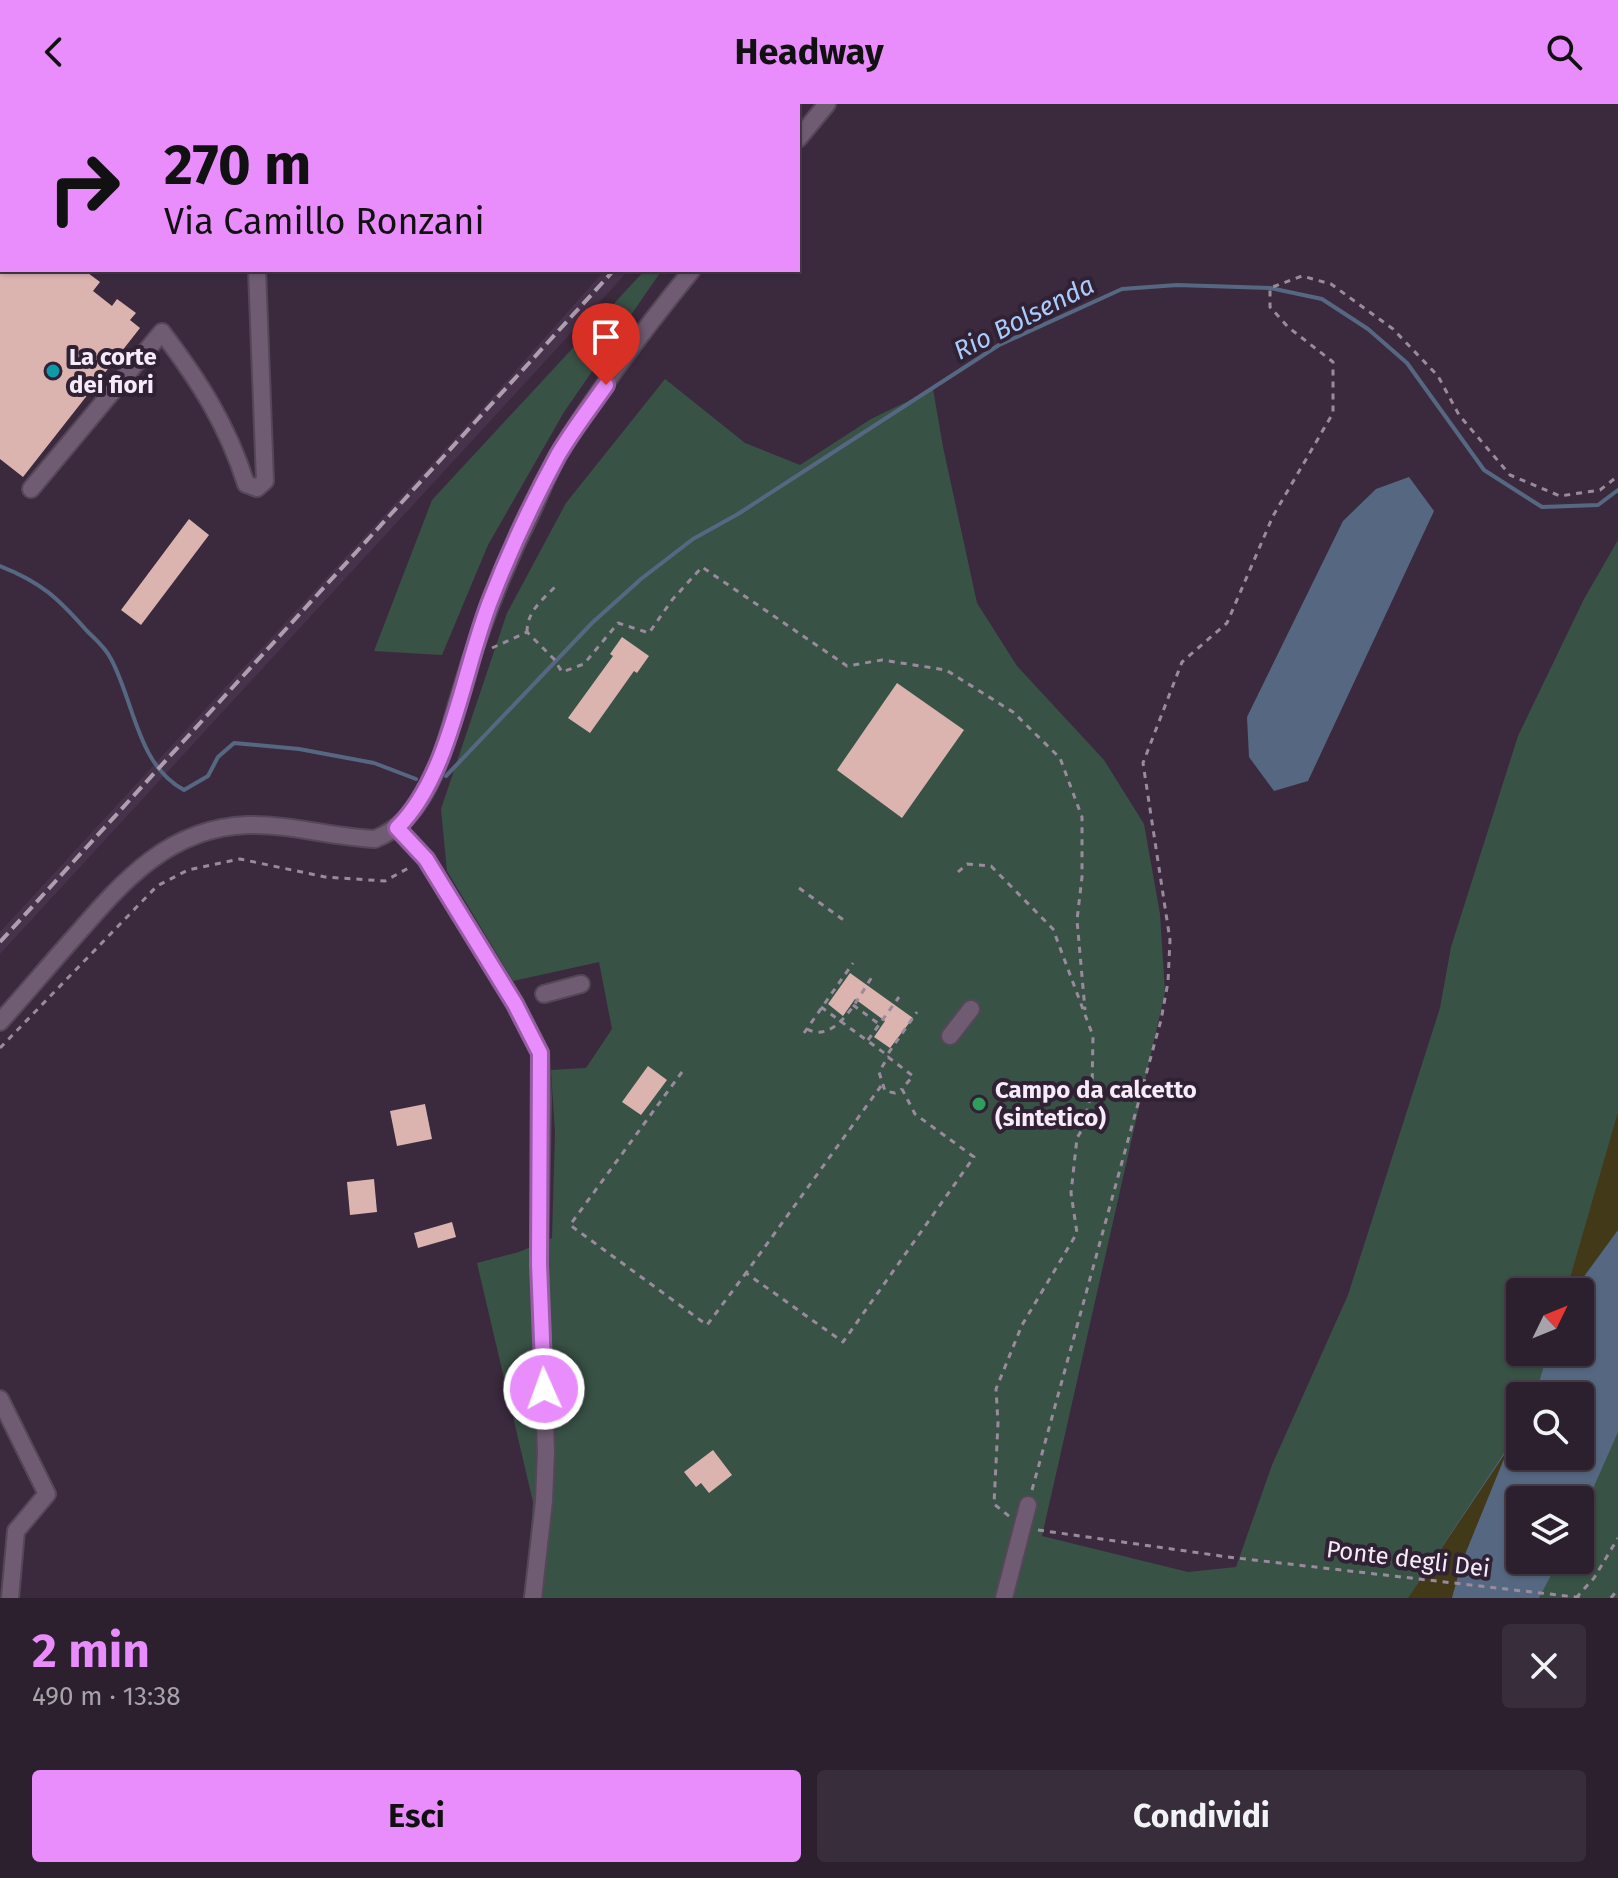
<!DOCTYPE html>
<html lang="it">
<head>
<meta charset="utf-8">
<style>
	body { margin:0; font-family:"Fira Sans",sans-serif; background:#382d3a; color:#f1f3f6; height:100vh; display:flex; flex-direction:column; font-size:30px; white-space:nowrap }
	* { box-sizing:border-box; margin:0 }
	p { font-size:26px; color:#a6a3aa }
	.icon { flex:none; width:44px; height:44px; fill:none; stroke:currentColor; stroke-width:2; stroke-linecap:round; stroke-linejoin:round }
	.map { position:relative; height:1494px; overflow:hidden }
	.drawer { display:flex; flex-direction:column; background:#2c202e; flex:1 }
	.drawer>* { flex:none }
	.hud { position:absolute; left:0px; top:0px; width:800px; height:168px; box-shadow:0 2px 6px #0004,0 0 0 2px #483e4a; background:#e98dfd; color:#111; overflow:hidden }
	.needle { width:52px; rotate:47deg }
	.fabs { position:absolute; left:1506px; top:1174px; display:grid; gap:16px }
	.fabs a { display:grid; place-items:center; width:88px; height:88px; border-radius:8px; background:#2c202e; box-shadow:0 2px 6px #0004,0 0 0 2px #483e4a; font-size:40px }
	.pin { position:absolute; display:grid; place-items:center; width:68px; height:68px; color:#fff; margin:-82px -34px; border-radius:50% 50% 50% 0; rotate:-45deg; box-shadow:0 0 8px #0007 }
	.pin .icon { rotate:45deg }
	.me { position:absolute; width:88px; margin:-44px; rotate:358deg; stroke-linejoin:round; filter:drop-shadow(0 0 6px #0008) }
	.turn { display:flex; align-items:center; gap:28px; height:168px; padding:0 32px; font-size:36px }
	.turn .icon { width:104px; height:104px; stroke-width:2.5 }
	.turn b { display:block; font-size:56px; line-height:68px }
	.round { display:grid; place-items:center; flex:none; width:84px; height:84px; border-radius:8px; background:#382d3a }
	.overview { display:flex; align-items:center; justify-content:space-between; height:136px; padding:0 32px }
	h1 { font-size:48px; font-weight:700; line-height:60px; color:#e98dfd }
	.button { display:flex; gap:16px; margin-top:auto; padding:16px 32px }
	.button a { flex:1; height:92px; border-radius:8px; background:#e98dfd; color:#111; font-size:32px; font-weight:700; line-height:92px; text-align:center }
	.button a+a { background:#382d3a; color:#f1f3f6 }
	header { display:flex; justify-content:space-between; align-items:center; height:104px; padding:0 32px; background:#e98dfd; color:#111; font-size:36px; font-weight:700 }
	.map>svg:first-child { display:block }
</style>
</head>
<body>
<header><svg class="icon" aria-label="back" viewBox="0 0 24 24"><path d="M15 5l-7 7 7 7"/></svg>Headway<svg class="icon" aria-label="search" viewBox="0 0 24 24"><circle cx="10" cy="10" r="6"/><path d="M15 15l6 6"/></svg></header>
<div class="map">
<svg width="1618" height="1494" viewBox="0 0 1618 1494">
	<rect width="100%" height="100%" fill="#3b2a3e"/>
	<path fill="#47324b" d="M605,166h24l-629,684v-22l471,-511z"/>
	<g fill="#395246" fill-rule="evenodd">
		<path d="M645,166h17l-98,142 -76,133 -46,110 -68,-4 58,-151z"/>
		<path d="M665,275l80,64 55,22 71,-46 62,-30 10,58 34,156 40,63 87,94 40,64 16,90 5,78 -123,544 146,36 48,-5 36,-102 76,-170 92,-287 11,-61 67,-211 66,-137 34,-59v1058h-1091l6,-96 -56,-239 42,-11 33,-14 3,-105 -4,-63 35,-2 26,-39 -13,-67 -86,19 -66,-110 -6,-62 66,-196 59,-110zM1520,1188h60v60h-60zM1520,1292h60v60h-60zM1520,1396h60v60h-60z"/>
	</g>
	<g fill="#413918">
		<path d="M1618,1008v118l-46,62h-6z"/>
		<path d="M1510,1341l-48,117 -10,36h-44z"/>
	</g>
	<g fill="#566881">
		<path d="M1409,373l25,34 -126,270 -34,10 -25,-34 -2,-40 96,-196 33,-32z"/>
		<path d="M1618,1126v202l-38,86v-18h-60v60h39l-20,38h-87l10,-36 46,-113 -100,149 112,-169v27h60v-60h-45l13,-44h32v-60h-7z"/>
	</g>
	<g fill="none" stroke-linecap="round" stroke-linejoin="round">
		<g stroke="#566881" stroke-width="4">
			<path d="M0,462c41,16 58,32 87,65 8,8 19,17 24,28 23,42 26,106 73,131l24,-14 10,-19 16,-14 65,6 75,14 42,16"/>
			<path d="M446,672l146,-153 49,-44 52,-40 45,-25 261,-169 123,-56 55,-4 93,3 52,11 46,30 39,34 77,107 58,37 56,-2 20,-15"/>
		</g>
	</g>
	<g fill="#dbb4b0">
		<path d="M0,166h84l16,12 -7,9 19,15 5,-7 19,14 -6,7 10,8 -117,149 -23,-18z"/>
		<path d="M189,415l20,16 -68,90 -20,-15z"/>
		<path d="M622,533l27,19 -12,17 -3,-2 -44,62 -22,-15 45,-62 -3,-2z"/>
		<path d="M897,579l67,47 -62,88 -65,-48z"/>
		<path d="M850,869l63,45 -23,30 -16,-11 11,-16 -30,-22 -12,17 -15,-12z"/>
		<path d="M648,962l19,14 -26,35 -19,-13z"/>
		<path d="M425,1000l7,35 -35,7 -7,-35z"/>
		<path d="M374,1075l3,33 -27,3 -3,-33z"/>
		<path d="M452,1118l4,15 -38,11 -4,-15z"/>
		<path d="M713,1346l19,25 -23,18 -8,-10 -5,4 -12,-15z"/>
	</g>
	<g fill="none" stroke-linecap="round" stroke-linejoin="round">
		<defs>
			<g id="minor">
				<path d="M251,0v2"/>
				<path d="M798,35l29,-35"/>
				<path d="M31,385l131,-157c37,49 65,92 84,152l11,4 8,-7 -8,-211"/>
				<path d="M397,724l29,31 89,145 25,49 2,46 -3,165 7,187 -2,50 -11,97"/>
				<path d="M544,890l37,-10"/>
				<path d="M0,918c26,-29 51,-59 77,-88 47,-54 92,-106 170,-109 43,-1 85,12 128,14 52,-20 68,-86 82,-135 20,-69 45,-133 77,-197 8,-18 16,-38 26,-55 39,-64 85,-124 132,-182"/>
				<path d="M950,932l21,-27"/>
				<path d="M0,1295l47,95 -31,37 -6,67"/>
				<path d="M1004,1494l24,-93"/>
			</g>
			<g id="highway">
				<path d="M44,2l1,-2"/>
				<path d="M0,7l2,-2"/>
				<path d="M0,62l2,-3"/>
			</g>
		</defs>
		<use href="#minor" stroke="#554658" stroke-width="20"/>
		<use href="#highway" stroke="#554658" stroke-width="26"/>
		<g stroke="#998b9c" stroke-width="3" stroke-dasharray="6 6" stroke-linecap="butt">
			<path d="M527,528c0,-20 14,-31 28,-45"/>
			<path d="M492,544l35,-16 27,27 8,13 22,-8 34,-41 31,10 23,-33 30,-33 145,99 35,-6 64,10 67,42 47,46 22,59v60l-5,43 8,90"/>
			<path d="M958,768l9,-8 24,2 62,63 40,107 -1,54 -9,38 -6,10 -6,55 6,40 -55,92 -26,64 2,34 -4,81 16,13"/>
			<path d="M799,784l46,33"/>
			<path d="M853,901l26,19"/>
			<path d="M821,903l66,48 30,-43"/>
			<path d="M807,925c29,16 52,-33 65,-52"/>
			<path d="M804,929l49,-70"/>
			<path d="M868,936l31,-43"/>
			<path d="M0,944l157,-162 31,-16 52,-11 85,18 60,4 27,-15"/>
			<path d="M682,968l-112,153 137,100 39,-52"/>
			<path d="M881,982l-135,187 97,69 131,-185 -59,-43 -13,-25 11,-13 -25,-19 -9,15 6,19 10,2 7,-4"/>
			<path d="M1032,1386l129,-470 7,-38 2,-42 -27,-177 39,-101 45,-39 46,-107 60,-103v-51l-45,-35 -18,-20v-19l32,-12 29,8 62,45 45,47 21,39 51,60 50,21 40,-6 18,-14"/>
			<path d="M1038,1426l190,27"/>
			<path d="M1576,1494l18,-20 24,-40"/>
			<path d="M1611,1494l7,-9"/>
		</g>
		<use href="#minor" stroke="#6f5c72" stroke-width="16"/>
		<use href="#highway" stroke="#b49324" stroke-width="22"/>
		<g stroke="#ad9faf" stroke-width="4" stroke-dasharray="12 6" stroke-linecap="butt">
			<path d="M765,2l2,-2"/>
			<path d="M0,838l614,-672"/>
		</g>
		<path stroke="#998b9c" stroke-width="3" stroke-dasharray="6 6" stroke-linecap="butt" d="M1228,1453l356,41"/>
	</g>
	<g fill="none" stroke-linecap="round" stroke-linejoin="round">
		<defs>
			<path id="route" d="M544,1285l-5,-125 1,-211 -25,-49 -89,-145 -29,-31c54,-53 66,-159 94,-229 19,-49 42,-98 67,-144 14,-24 32,-47 48,-70"/>
		</defs>
		<use href="#route" stroke="#975ca4" stroke-width="20"/>
		<use href="#route" stroke="#e98dfd" stroke-width="14"/>
	</g>
	<circle fill="#0f9aa8" stroke="#312134" stroke-width="3" cx="53" cy="267" r="8"/>
	<circle fill="#2e9e5b" stroke="#312134" stroke-width="3" cx="979" cy="1000" r="8"/>
	<g text-anchor="middle" dominant-baseline="central" stroke-width="8" stroke-linejoin="round" paint-order="stroke">
		<g font-size="24" font-weight="bold" fill="#f6ebf8" stroke="#312134" text-anchor="start">
			<text x="69" y="253">La corte<tspan x="69" dy="28">dei fiori</tspan></text>
			<text x="995" y="986">Campo da calcetto<tspan x="995" dy="28">(sintetico)</tspan></text>
		</g>
		<g font-size="24" fill="#f6ebf8" stroke="#312134">
			<text transform="translate(1408 1455) rotate(7)">Ponte degli Dei</text>
		</g>
		<g font-size="26" font-style="italic" fill="#abccfb" stroke="#312134">
			<text transform="translate(1024 214) rotate(-27)">Rio Bolsenda</text>
		</g>
	</g>
</svg>
<div class="fabs">
<a><svg class="needle" viewBox="-14 -14 28 28"><path d="M0-13l5 13h-10z" fill="#e53935"/><path d="M0 13l5-13h-10z" fill="#a6a3aa"/></svg></a>
<a><svg class="icon" aria-label="search" viewBox="0 0 24 24"><circle cx="10" cy="10" r="6"/><path d="M15 15l6 6"/></svg></a>
<a><svg class="icon" aria-label="layers" viewBox="0 0 24 24"><path d="M12 4l9 5-9 5-9-5zM3 14l9 5 9-5"/></svg></a>
</div>
<div class="pin" style="left:606px;top:281px;background:#d93025"><svg class="icon" aria-label="arrive" viewBox="0 0 24 24"><path d="M6 21V4h12l-3 4 3 4H6"/></svg></div>
<svg class="me" style="left:544px;top:1285px" viewBox="-20 -20 40 40"><circle r="17" fill="#e98dfd" stroke="#fff" stroke-width="3"/><path d="M0-11L8 9 0 5-8 9z" fill="#fff"/></svg>
<div class="hud">
<div class="turn"><svg class="icon" aria-label="right" viewBox="0 0 24 24"><path d="M7 20v-9h11M14 6l5 5-5 5"/></svg><div><b>270 m</b>Via Camillo Ronzani</div></div>
</div>
</div>
<section class="drawer">
<div class="overview"><div><h1>2 min</h1><p>490 m · 13:38</p></div><a class="round"><svg class="icon" aria-label="close" viewBox="0 0 24 24"><path d="M6 6l12 12M18 6L6 18"/></svg></a></div>
<div class="button"><a>Esci</a><a>Condividi</a></div>
</section>
</body>
</html>
